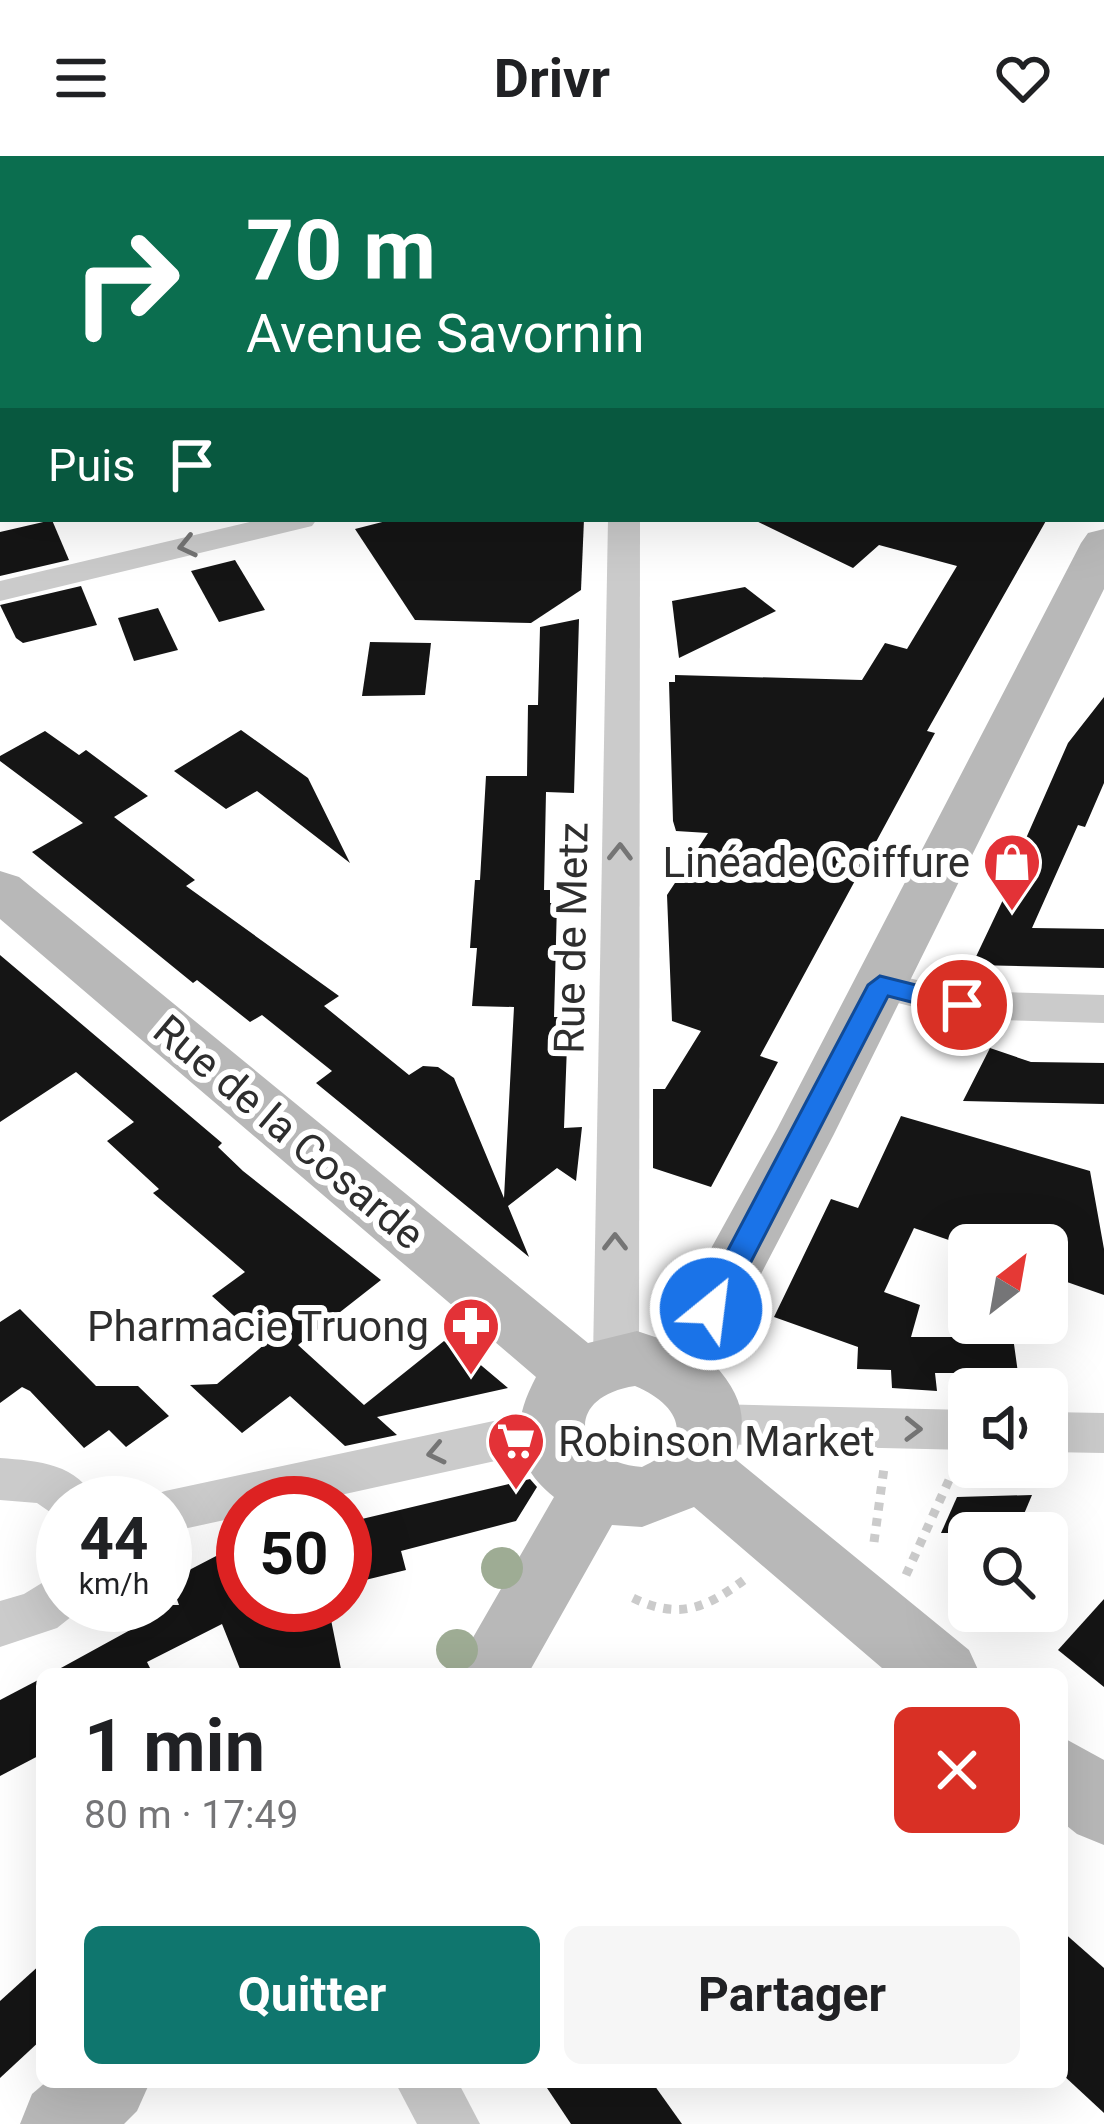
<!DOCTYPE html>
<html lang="fr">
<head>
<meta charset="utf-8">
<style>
	body { margin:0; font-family:Roboto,sans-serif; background:#f6f6f6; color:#202124; height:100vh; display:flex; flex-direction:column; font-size:45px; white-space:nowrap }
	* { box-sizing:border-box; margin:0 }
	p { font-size:39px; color:#757577 }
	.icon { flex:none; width:66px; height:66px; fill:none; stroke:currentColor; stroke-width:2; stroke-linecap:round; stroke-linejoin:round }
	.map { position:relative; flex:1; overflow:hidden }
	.sheet { position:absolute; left:36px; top:1512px; width:1032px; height:420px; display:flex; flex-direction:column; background:#fff; border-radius:18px; box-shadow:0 12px 48px #0002 }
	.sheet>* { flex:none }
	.top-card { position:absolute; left:0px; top:0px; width:1104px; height:366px; box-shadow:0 12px 48px #0002; background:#0b6e4f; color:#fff; overflow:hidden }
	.needle { width:78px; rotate:31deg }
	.fabs { position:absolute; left:948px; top:1068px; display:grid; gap:24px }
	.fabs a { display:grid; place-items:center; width:120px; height:120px; border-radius:18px; background:#fff; box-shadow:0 12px 48px #0002; font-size:60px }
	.speed { position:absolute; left:36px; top:1320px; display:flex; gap:24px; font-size:60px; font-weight:700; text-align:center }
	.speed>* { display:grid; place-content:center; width:156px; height:156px; border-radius:50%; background:#fff; box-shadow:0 12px 48px #0002; line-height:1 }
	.speed small { font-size:30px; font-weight:400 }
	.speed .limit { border:18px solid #d22; background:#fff; color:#111 }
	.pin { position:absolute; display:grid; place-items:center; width:102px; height:102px; color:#fff; margin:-51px; border:6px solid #fff; border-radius:50%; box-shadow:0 3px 12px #0007 }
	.me { position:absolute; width:132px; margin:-66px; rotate:29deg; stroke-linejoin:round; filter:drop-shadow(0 0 9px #0008) }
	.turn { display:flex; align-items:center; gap:42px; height:252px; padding:0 48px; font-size:54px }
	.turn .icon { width:156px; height:156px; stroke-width:2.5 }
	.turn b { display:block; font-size:84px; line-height:102px }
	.then { display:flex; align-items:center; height:114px; padding:0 48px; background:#0003; gap:24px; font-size:45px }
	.round { display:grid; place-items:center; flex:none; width:126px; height:126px; border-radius:18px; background:#f6f6f6 }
	.overview { display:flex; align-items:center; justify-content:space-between; height:204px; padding:0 48px }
	h1 { font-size:72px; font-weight:700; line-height:90px }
	.action { display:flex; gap:24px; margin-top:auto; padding:24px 48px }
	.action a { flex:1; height:138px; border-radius:18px; background:#0f766e; color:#fff; font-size:48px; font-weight:700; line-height:138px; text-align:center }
	.action a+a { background:#f6f6f6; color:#202124 }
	header { display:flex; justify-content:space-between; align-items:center; height:156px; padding:0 48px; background:#fff; font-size:54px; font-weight:700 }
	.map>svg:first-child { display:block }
</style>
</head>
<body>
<header><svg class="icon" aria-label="menu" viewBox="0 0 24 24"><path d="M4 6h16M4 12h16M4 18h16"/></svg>Drivr<svg class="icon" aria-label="heart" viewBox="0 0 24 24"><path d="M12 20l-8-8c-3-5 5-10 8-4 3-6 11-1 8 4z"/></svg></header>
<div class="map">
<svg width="1104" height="1968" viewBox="0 0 1104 1968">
	<rect width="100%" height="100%" fill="#fff"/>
	<g fill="#151515">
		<path d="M394,363h190l-3,71 -50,33 -116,-3 -60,-91z"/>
		<path d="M752,363h295l-120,212 8,2 -175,323 18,6 -67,125 -58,-19v-79h12l36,-58 -29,-10 -5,-126 41,-62 -32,-2 -3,-10 -4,-139h6v-7l187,5 23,-37 22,6 50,-83 -78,-21 -26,23z"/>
		<path d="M52,364l17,40 -69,16v-44z"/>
		<path d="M235,404l30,50 -46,12 -28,-51z"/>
		<path d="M81,430l16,39 -74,18 -7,-5 -16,-33z"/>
		<path d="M745,431l31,24 -97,47 -7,-57z"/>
		<path d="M158,452l20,42 -44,11 -16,-43z"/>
		<path d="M579,463l-5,174 -28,-1 -2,98h6v13h7l-3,114h14l-4,111 18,-1 -6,54 -19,-13 -49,38 21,51 -213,-174 16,-12 -70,-56 -12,7 -53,-42 -4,3 -161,-131 51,-29 -83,-62v-5l45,-25 34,24 7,-5 62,46 -34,21 81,63 -9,6 153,110 -15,10 85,69 14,-9 15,1 16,11 50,120 10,-191 -42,-1 5,-58h-7l5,-68h5l6,-104h41l1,-71h10l2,-78z"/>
		<path d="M370,486l61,1 -6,52 -63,1z"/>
		<path d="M1104,541v86l-19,44 -7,-2 -46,103 72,1v39l-132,-3 49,-103 -5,-1 52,-118z"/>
		<path d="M241,574l67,48 42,85 -93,-72 -31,18 -52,-38z"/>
		<path d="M0,799l222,188 -4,4 25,24 138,109 -83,65 66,60 80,-64 8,7 5,-3 51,43 -131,29 20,18 -52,11 -55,-50 -48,37 -52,-48 27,-1 48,-40 -53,-48 33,-24 -92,-79 6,-4 -52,-48 27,-19 -58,-50 -76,50z"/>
		<path d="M990,892l41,14 73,1v41l-141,-3z"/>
		<path d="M901,960l189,55 14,78v46l-57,-20v-30h-19l-41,-14 -6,14 -12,2 -55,-19 -30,64 36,13 -9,32h102l5,36h-83l2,18 -45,-3 -1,-18 -34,-1 1,-22 -84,-30 57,-118 27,9z"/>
		<path d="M20,1153l76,77h42l31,30 -43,31 -17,-17 -25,18 -54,-57 -8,-4 -22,16v-81z"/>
		<path d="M530,1323l7,8 -21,34 -115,30 5,19 -61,15v-62z"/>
		<path d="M1032,1339l-16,38h-75l16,-36z"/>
		<path d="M220,1398l20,51h88l14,69h-100l-20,-50 -75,38 6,12h-103l82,-45 -12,-24h59l-9,-25z"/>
		<path d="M1104,1443v88l-46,-37z"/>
		<path d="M42,1522v76l-42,22v-76z"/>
		<path d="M1062,1775l42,37v145l-42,-39z"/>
		<path d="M42,1807v76l-42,39v-77z"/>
		<path d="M543,1926h109l30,42h-111z"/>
	</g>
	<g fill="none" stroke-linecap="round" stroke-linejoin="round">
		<g stroke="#cbcbcb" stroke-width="9" stroke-dasharray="8 8" stroke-linecap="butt">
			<path d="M874,1386l10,-74"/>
			<path d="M906,1419l48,-106"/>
			<path d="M633,1442c48,23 75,9 115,-21"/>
		</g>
		<g fill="#cbcbcb" fill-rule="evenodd">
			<path d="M180,0h28l3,3h-28z"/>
			<path d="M479,0h28l3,3h-28z"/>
			<path d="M1090,0h14v10l-3,-7h-14z"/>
			<path d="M0,60l3,1v17l-3,-1z"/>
			<path d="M3,324v20h-3v-19z"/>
			<path d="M262,363h55l-5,7 -312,75v-20z"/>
			<path d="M608,363h32l-1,840 -7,14 -16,5 -16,-5 -7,-14z"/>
			<path d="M880,815l82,20 142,4v28l-142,-4 -96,-24 -6,-10 6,-10z"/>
			<path d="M712,1248l257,6v40l-257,-6 -17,-6 -6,-14 6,-14z"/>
			<path d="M550,1253l17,6 6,14 -6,14 -17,6 -246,54h-61v13l-78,17v-30h-20l3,-6 17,-6z"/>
			<path d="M1047,1256l57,1v40l-57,-1z"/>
			<path d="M0,1302c39,3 78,5 97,45h-34v18l-26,-18 -37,-3z"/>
			<path d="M63,1414v35h19l-1,4 -24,19 -57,19v-46l24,-7z"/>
			<path d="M395,1926h63l22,42h-63z"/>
		</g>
		<g fill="#b8b8b8" fill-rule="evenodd">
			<path d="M1104,373v60l-270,545 -120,230c27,30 36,56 20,94l235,192 11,24h-91l-195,-167 -52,20 -30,-2 -84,149h-76l102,-177c-44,-35 -42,-75 -18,-120l-536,-458v-48l19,6 569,466 49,-12 24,8 116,-210 304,-586 7,-10zM635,1230c46,19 62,57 7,81 -69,-5 -80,-70 -7,-81z"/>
			<path d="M1062,1581l42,23v85l-27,-11 -15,-12z"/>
			<path d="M46,1926h104l-13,29 -13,13h-104l12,-30z"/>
		</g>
	</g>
	<g fill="#9eac94">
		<circle cx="502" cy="1412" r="21"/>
		<circle cx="457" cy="1494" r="21"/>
	</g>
	<defs><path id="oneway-chevron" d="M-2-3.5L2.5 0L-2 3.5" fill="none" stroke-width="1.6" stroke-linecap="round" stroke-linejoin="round" transform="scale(3)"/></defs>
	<g stroke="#757575">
		<use href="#oneway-chevron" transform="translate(187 390) rotate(167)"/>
		<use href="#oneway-chevron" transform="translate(620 696) rotate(-89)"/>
		<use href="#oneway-chevron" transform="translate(615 1086) rotate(-90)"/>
		<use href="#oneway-chevron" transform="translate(913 1273) rotate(1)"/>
		<use href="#oneway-chevron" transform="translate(436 1297) rotate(168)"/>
	</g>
	<path fill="#1a73e8" stroke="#114b97" stroke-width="3" d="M880,820l92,23 3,6 -13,10 -74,-19 -166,322h-21l-4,-9 4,-8 167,-316z"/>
	<defs>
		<symbol id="shop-pin" viewBox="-11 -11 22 30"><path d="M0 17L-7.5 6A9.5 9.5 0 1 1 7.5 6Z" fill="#e33237" stroke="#fff"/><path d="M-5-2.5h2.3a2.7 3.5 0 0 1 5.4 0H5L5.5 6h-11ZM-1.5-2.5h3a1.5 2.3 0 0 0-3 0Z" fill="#fff"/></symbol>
		<symbol id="pharmacy-pin" viewBox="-11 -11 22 30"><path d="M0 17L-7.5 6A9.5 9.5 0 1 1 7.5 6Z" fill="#e33237" stroke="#fff"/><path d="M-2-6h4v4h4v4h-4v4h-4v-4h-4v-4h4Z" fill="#fff"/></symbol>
		<symbol id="supermarket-pin" viewBox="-11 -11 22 30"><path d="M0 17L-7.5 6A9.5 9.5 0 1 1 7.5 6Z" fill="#e33237" stroke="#fff"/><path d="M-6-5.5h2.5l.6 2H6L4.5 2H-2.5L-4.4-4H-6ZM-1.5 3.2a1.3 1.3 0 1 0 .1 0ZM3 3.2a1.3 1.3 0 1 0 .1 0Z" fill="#fff"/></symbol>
	</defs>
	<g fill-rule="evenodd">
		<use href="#shop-pin" x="979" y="673" width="66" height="90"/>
		<use href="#pharmacy-pin" x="438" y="1137" width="66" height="90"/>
		<use href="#supermarket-pin" x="483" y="1252" width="66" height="90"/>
	</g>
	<g text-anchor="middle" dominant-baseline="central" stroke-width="12" stroke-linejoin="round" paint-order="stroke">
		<g font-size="42" fill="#2e2e2e" stroke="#fff" text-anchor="end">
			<text x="970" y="706">Linéade Coiffure</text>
			<text x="429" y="1170">Pharmacie Truong</text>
			<text x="558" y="1285" text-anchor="start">Robinson Market</text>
		</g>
		<g font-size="42" fill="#2e2e2e" stroke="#fff">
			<text transform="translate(571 782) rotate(-89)">Rue de Metz</text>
			<text transform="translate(289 976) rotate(40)">Rue de la Cosarde</text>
		</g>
	</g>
</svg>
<div class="fabs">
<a><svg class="needle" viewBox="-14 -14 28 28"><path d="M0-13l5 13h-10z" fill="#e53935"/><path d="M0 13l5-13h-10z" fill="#757577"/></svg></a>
<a><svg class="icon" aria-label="sound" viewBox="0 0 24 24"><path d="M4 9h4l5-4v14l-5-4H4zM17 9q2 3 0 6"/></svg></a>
<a><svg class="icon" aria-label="search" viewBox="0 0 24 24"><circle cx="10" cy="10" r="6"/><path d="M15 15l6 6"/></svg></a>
</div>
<div class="speed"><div>44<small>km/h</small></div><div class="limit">50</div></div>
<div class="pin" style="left:962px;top:849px;background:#d93025"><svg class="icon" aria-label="arrive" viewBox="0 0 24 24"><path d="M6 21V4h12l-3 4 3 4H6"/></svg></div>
<svg class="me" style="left:711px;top:1153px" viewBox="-20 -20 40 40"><circle r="17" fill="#1a73e8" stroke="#fff" stroke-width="3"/><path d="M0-11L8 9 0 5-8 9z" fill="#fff"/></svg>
<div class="top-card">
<div class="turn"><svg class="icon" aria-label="right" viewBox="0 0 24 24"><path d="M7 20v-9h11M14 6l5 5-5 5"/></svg><div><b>70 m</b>Avenue Savornin</div></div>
<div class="then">Puis<svg class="icon" aria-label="arrive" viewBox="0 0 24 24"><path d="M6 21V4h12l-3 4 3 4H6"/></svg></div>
</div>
<section class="sheet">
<div class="overview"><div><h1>1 min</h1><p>80 m · 17:49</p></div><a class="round" style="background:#d93025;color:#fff"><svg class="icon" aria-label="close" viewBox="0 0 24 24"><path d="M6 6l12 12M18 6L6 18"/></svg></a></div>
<div class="action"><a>Quitter</a><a>Partager</a></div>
</section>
</div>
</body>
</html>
